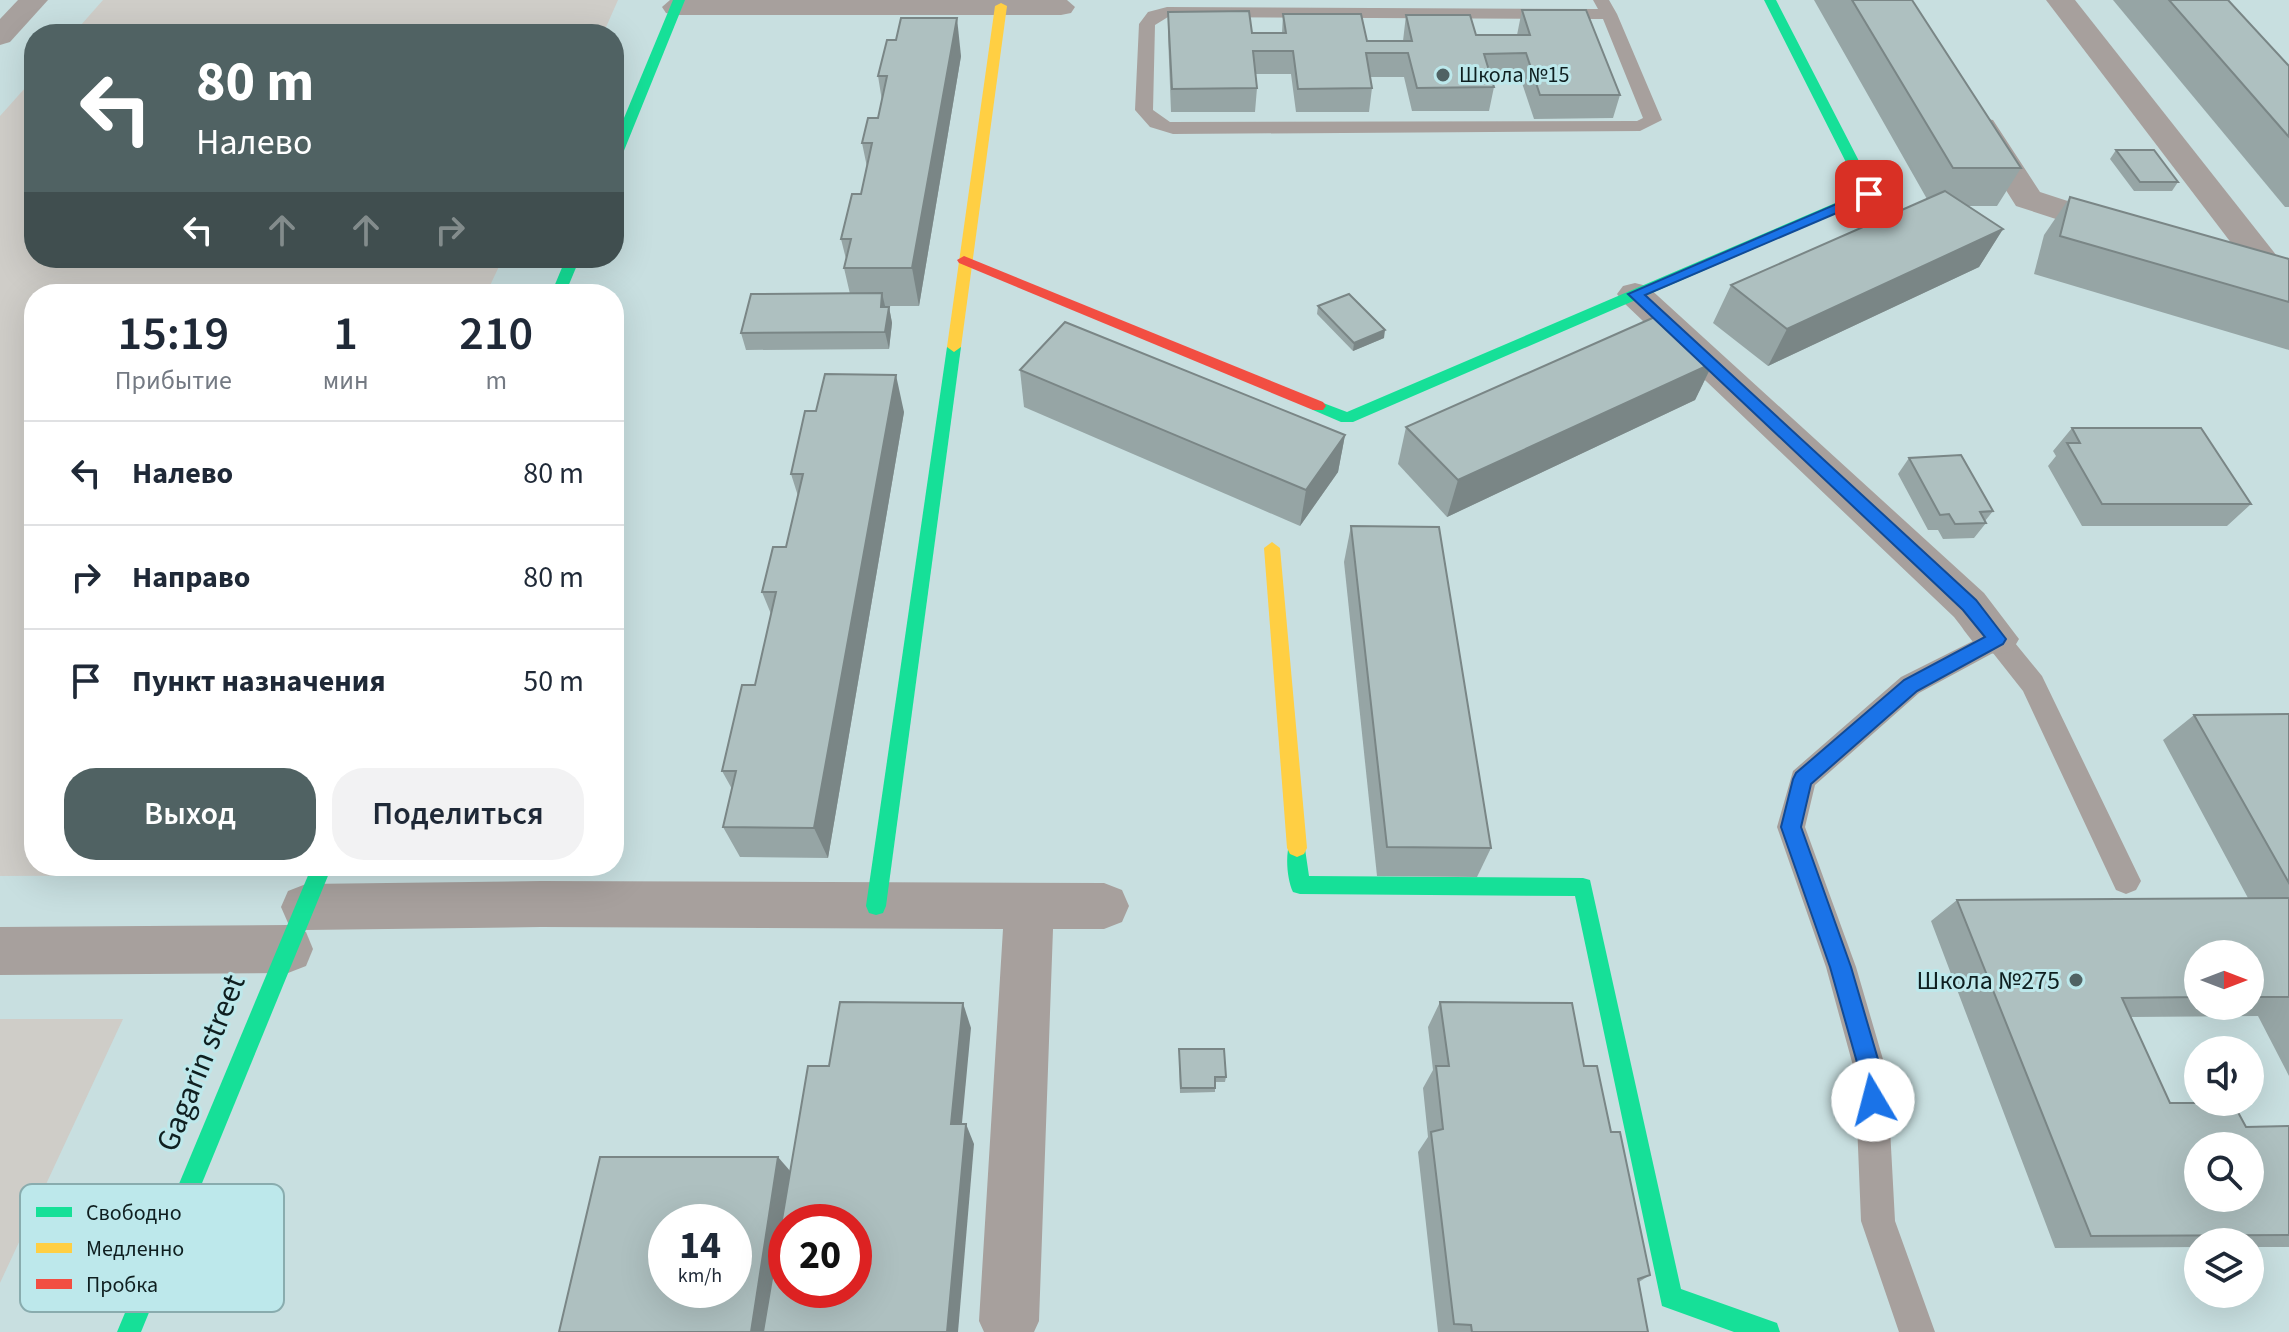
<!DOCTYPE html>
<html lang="ru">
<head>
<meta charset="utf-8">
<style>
	body { margin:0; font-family:"Source Sans 3",sans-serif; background:#f2f2f3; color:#1f2937; height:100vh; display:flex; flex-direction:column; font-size:30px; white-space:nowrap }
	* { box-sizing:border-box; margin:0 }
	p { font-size:26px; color:#747a83 }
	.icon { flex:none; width:44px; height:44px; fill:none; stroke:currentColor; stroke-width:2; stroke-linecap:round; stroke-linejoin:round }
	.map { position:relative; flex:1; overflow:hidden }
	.side { position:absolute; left:24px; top:284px; width:600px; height:592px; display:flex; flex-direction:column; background:#fff; border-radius:32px; box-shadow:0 8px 32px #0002 }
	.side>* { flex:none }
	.top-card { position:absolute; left:24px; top:24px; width:600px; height:244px; border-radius:32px; box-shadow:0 8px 32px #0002; background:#506263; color:#fff; overflow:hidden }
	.needle { width:52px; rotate:90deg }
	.controls { position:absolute; left:2184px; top:940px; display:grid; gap:16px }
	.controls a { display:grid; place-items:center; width:80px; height:80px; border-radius:50%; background:#fff; box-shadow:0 8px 32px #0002; font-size:40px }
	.speed { position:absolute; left:648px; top:1204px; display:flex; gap:16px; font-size:40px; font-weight:700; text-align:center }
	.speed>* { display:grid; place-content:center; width:104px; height:104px; border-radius:50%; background:#fff; box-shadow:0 8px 32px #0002; line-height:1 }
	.speed small { font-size:20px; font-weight:400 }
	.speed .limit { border:12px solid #d22; background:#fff; color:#111 }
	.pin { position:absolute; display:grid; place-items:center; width:68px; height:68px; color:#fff; margin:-34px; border-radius:16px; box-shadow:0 4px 12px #0006 }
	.me { position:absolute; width:88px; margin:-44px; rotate:352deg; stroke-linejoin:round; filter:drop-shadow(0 0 6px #0008) }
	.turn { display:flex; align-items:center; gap:28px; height:168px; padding:0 40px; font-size:36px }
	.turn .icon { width:104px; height:104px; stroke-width:2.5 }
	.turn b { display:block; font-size:56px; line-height:68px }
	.lanes { display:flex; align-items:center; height:76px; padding:0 40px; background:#0003; justify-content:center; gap:40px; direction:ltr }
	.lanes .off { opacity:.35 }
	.eta { display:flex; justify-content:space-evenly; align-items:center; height:136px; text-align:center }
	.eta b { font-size:48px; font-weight:600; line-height:56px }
	.primary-button { display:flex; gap:16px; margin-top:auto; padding:16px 40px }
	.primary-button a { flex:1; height:92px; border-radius:32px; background:#506263; color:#fff; font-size:32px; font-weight:600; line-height:92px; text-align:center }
	.primary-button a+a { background:#f2f2f3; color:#1f2937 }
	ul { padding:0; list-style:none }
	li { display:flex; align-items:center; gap:24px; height:104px; padding:0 40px; border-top:2px solid #e0e1e3 }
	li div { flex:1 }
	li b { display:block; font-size:30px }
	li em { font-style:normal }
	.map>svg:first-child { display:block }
</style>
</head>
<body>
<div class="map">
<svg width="2289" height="1332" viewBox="0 0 2289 1332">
	<rect width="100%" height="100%" fill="#c8dfe0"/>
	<g fill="#cfcdc8">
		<path d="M103,0h515l-15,34h-530z"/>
		<path d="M34,78v180h469l-17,36h-452v572h196l-4,9 -226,1v-760z"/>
		<path d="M0,1019h123l-123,264z"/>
	</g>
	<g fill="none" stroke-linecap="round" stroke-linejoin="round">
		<g fill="#a7a09d" fill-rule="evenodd">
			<path d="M1593,0h16l8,14 45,106 -22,11 -467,3 -23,-7 -15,-17 4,-86 9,-12 19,-5 431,2zM1168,17l435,2 40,99 -6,3 -467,1 -17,-12 2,-85z"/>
			<path d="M1997,629l9,3 36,44 99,205 -5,9 -10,4 -10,-4 -93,-199 -30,-38 -74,40 -104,92 -10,42 51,140 31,106 8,148 40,111h-36l-38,-111 -6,-148 -29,-106 -49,-140 16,-56 108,-94z"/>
		</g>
		<g fill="#a7a09d" fill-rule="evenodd">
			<path d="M18,0h30l-38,42 -10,3v-26z"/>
			<path d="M1067,0l8,7 -4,6 -10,2h-385l-10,-2 -4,-6 8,-7z"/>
			<path d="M2046,0h29l213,270v16l-12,3 -12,-3z"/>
			<path d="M1982,118l11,2 47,72 89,29 5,7 -5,7 -12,3 -12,-3 -89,-29 -50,-79 5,-7z"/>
			<path d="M1635,283l12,3 337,307 35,46 -7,12c-32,11 -40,-12 -58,-34l-331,-315 -6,-8 6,-8z"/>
			<path d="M541,881l563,2 18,7 7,16 -7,16 -18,7h-51l-14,392 -5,11h-50l-5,-11 24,-392 -462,-2 -235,3 -18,-7 -7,-16 7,-16 18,-7z"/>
			<path d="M288,925l18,7 7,17 -7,17 -18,7 -288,2v-48z"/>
		</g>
		<g fill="#16e098" fill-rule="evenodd">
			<path d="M673,0h12l-64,158 -7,4v-20z"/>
			<path d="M1764,0h12l100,194 -2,3 -521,225h-12l-28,-12 -3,-4 8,-5 29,11 514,-220z"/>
			<path d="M566,258h14l-15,36h-14z"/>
			<path d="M954,342l7,5 -75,559 -3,7 -7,2 -7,-2 -3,-7 81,-559z"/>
			<path d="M1297,839l7,3 5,34 274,2 7,2 91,409 96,34 3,9h-46l-72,-26 -87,-410 -275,-2 -7,-2c-6,-13 -8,-37 -3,-50z"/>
			<path d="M312,866h20l-191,466h-24z"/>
		</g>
		<g fill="#ffcf43" fill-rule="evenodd">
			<path d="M1001,3l6,3 -46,341 -7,5 -7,-5 48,-341z"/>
			<path d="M1272,542l8,6 27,300 -3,6 -7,3 -7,-3 -3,-6 -23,-300z"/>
		</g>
		<path fill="#f24e42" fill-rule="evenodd" d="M964,256l359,146 3,4 -3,4h-10l-354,-147 -2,-3z"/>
	</g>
	<g fill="#96a5a5" fill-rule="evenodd">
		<path d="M1814,0h98l109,168 -24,38h-30l36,23 -24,38 -211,99 -55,-43 18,-38 196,-86z"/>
		<path d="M2113,0h115l61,66v141h-4z"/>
		<path d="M1522,10l98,85 -7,23 -79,1 -14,-42h-29l3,10 -5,24h-77l-8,-34h-34l2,11 -3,24h-73l-5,-38h-36l2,14 -2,24h-84l-3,-77v-23l84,21h30l1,-19 84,27h36l3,-26 70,20h41z"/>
		<path d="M961,56l-42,250h-34l4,1 3,16 -3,26 -143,1 -5,-17 109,-39 -6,-26 2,-9 -5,-20 20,-45 6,-27 -5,-24 16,-25 4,-17 -4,-25z"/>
		<path d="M2116,150l62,32 -6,9h-38l-24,-32z"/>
		<path d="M2070,197l219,62v91l-255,-76 10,-39z"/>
		<path d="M1318,306l66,32 -31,13 -36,-37z"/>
		<path d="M1713,363l-18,37 -248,117 -49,-53 8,-37z"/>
		<path d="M1020,370l325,65 -7,37 -38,54 -276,-119z"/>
		<path d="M904,412l-76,446 -88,-1 -17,-30 9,-38 -10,-18 33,-86 16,-71 -9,-22 24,-45 12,-51 -7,-22z"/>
		<path d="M2072,428l179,76 -24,22h-145l-34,-60 8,-10 -3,-5z"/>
		<path d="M1909,458l84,53 -8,10 1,2 -12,15 -31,1 -5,-9h-10l-30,-56z"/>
		<path d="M1351,526l140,322 -14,29 -100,-1 -33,-314z"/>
		<path d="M2289,714v362l-31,-60 -127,1 39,86 76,24 43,-1v121h-39v-5h-52v5l-143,1 -124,-327 26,-21 291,-2 -85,-158 31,-25zM2198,954h52v52h-52z"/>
		<path d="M1440,1002l144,64 27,66 39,143 -11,7 9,50h-210l-20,-180 10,-15 -5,-49 10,-18 -5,-43z"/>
		<path d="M1179,1055l47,22 -1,5h-10v10l-35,1z"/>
	</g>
	<g fill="#7a8686">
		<path d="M957,18l4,38 -42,250 -7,-38z"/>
		<path d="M2003,229l-24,38 -211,99 19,-37z"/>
		<path d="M882,293l4,17 -5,-3z"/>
		<path d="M889,307l3,16 -3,26 -4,-17z"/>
		<path d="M1385,330l-1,8 -31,13 1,-8z"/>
		<path d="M1713,363l-18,37 -248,117 11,-37z"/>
		<path d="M896,375l8,37 -76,446 -14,-30z"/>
		<path d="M1345,435l-7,37 -38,54 6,-36z"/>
		<path d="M963,1003l8,25 -11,116 -9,-20z"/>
		<path d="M966,1124l8,20 -16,188h-11z"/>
		<path d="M778,1157l13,15 -23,160h-17z"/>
	</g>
	<g fill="#aec0c0" stroke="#7a8686" stroke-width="2" fill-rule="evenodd">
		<path d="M1852,0h60l109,168h-68z"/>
		<path d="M2169,0h59l61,66v71z"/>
		<path d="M1522,10h64l34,85h-80l-14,-42 -42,1 10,33 -77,1 -9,-35h-42l6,35 -74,1 -5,-38h-40l4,37 -85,1 -4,-77 81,-1 3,22h34l-3,-19h78l6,27h45l-6,-26h64l6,20h54z"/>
		<path d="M901,18h56l-45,250h-68l7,-29h-10l11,-45h9l11,-51h-10l6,-25h10l9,-42h-9l9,-36h9z"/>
		<path d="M2116,150h38l24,32h-38z"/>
		<path d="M1945,191l58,38 -216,100 -56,-44z"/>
		<path d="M2070,197l219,62v43l-229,-66z"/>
		<path d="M882,293l-1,14h8l-4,25 -144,1 10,-39z"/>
		<path d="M1349,294l36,36 -31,13 -36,-37z"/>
		<path d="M1657,316l56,47 -255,117 -52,-53z"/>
		<path d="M1065,322l280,113 -39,55 -286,-120z"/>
		<path d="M825,374l71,1 -82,453 -91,-1 13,-56h-14l20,-86h13l21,-93h-14l11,-45h13l17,-73h-12l14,-63h11z"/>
		<path d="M2072,428h129l50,76h-149l-35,-61h13z"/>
		<path d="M1961,455l32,56 -13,1 6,11 -31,1 -6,-10 -9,1 -31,-57z"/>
		<path d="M1351,526l88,1 52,321 -104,-1z"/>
		<path d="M2289,714v169l-95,-168z"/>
		<path d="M2289,898v99h-39v-43h-52v43l-76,1 48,105h63l13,24 43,-1v109l-198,1 -134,-336zM2198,1146h52v52h-52z"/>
		<path d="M840,1002l123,1 -12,121h15l-19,208h-184l45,-266h21zM786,1222h68v68h-68z"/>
		<path d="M1440,1002l132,1 12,63h13l14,66h9l30,143 -12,4 10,53h-176l-1,-7 -17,-1 -23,-192 12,-3 -7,-63h13z"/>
		<path d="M1179,1049h45l2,28h-11v11h-34z"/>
		<path d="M600,1157h178l-27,175h-192zM666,1222h68v68h-68z"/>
	</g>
	<path fill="#1a73e8" stroke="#114b97" stroke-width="2" d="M1869,190l5,1v6l-229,98 331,305 30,39 -3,5 -86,47 -106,93 -10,43 50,140 31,106 2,27 -3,8 -8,3 -8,-3 -5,-35 -30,-106 -49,-140 12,-48 3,-6 108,-93 81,-43 -22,-27 -335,-316z"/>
	<g fill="#506263" stroke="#bde8eb" stroke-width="3">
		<circle cx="1443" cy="75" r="8"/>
		<circle cx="2076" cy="980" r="8"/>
	</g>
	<g text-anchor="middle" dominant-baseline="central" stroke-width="6" stroke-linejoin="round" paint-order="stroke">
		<g font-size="22" fill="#0f1f20" stroke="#bde8eb" text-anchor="start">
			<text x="1459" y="75">Школа №15</text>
		</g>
		<g font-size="26" fill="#0f1f20" stroke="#bde8eb" text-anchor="end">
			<text x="2060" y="980">Школа №275</text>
		</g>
		<g font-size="32" fill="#0f1f20" stroke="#bde8eb">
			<text transform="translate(201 1063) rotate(-68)">Gagarin street</text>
		</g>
	</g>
	<rect x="20" y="1184" width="264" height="128" rx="12" fill="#bde8eb" stroke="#89acae" stroke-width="2"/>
	<rect x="36" y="1207" width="36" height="10" fill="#16e098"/>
	<rect x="36" y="1243" width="36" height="10" fill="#ffcf43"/>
	<rect x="36" y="1279" width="36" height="10" fill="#f24e42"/>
	<g font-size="22" fill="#0f1f20">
		<text x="86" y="1220">Свободно</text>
		<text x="86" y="1256">Медленно</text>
		<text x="86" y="1292">Пробка</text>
	</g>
</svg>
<div class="controls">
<a><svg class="needle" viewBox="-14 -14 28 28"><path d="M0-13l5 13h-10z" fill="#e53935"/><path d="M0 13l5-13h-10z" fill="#747a83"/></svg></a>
<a><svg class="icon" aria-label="sound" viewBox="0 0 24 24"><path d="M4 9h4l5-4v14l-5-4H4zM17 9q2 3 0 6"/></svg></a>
<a><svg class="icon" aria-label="search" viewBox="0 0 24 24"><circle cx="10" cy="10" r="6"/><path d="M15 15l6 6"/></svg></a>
<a><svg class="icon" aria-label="layers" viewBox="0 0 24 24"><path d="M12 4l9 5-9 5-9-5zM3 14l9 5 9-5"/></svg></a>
</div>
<div class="speed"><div>14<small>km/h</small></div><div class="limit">20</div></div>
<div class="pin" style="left:1869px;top:194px;background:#d93025"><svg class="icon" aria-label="arrive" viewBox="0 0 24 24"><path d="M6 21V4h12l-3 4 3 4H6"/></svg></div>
<svg class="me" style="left:1873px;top:1100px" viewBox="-20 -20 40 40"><circle r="19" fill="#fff"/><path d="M0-13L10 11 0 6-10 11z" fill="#1a73e8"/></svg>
<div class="top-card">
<div class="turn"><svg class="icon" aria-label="left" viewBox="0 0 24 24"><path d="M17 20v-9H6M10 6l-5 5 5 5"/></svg><div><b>80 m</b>Налево</div></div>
<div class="lanes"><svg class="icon" aria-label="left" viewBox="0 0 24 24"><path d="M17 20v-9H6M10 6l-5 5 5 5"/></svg><svg class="icon off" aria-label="ahead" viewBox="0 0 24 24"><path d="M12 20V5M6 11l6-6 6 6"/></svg><svg class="icon off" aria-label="ahead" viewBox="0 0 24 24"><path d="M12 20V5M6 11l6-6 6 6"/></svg><svg class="icon off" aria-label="right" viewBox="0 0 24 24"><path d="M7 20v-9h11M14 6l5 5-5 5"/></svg></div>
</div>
<section class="side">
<div class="eta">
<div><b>15:19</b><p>Прибытие</p></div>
<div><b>1</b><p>мин</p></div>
<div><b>210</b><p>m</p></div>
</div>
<ul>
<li><svg class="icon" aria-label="left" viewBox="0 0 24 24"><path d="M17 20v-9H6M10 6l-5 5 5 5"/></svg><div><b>Налево</b></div><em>80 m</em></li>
<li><svg class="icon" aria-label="right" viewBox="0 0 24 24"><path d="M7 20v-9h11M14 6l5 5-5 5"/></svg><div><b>Направо</b></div><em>80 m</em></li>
<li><svg class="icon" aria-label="arrive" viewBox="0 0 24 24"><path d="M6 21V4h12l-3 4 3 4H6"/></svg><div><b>Пункт назначения</b></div><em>50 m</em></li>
</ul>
<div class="primary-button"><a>Выход</a><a>Поделиться</a></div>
</section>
</div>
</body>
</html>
